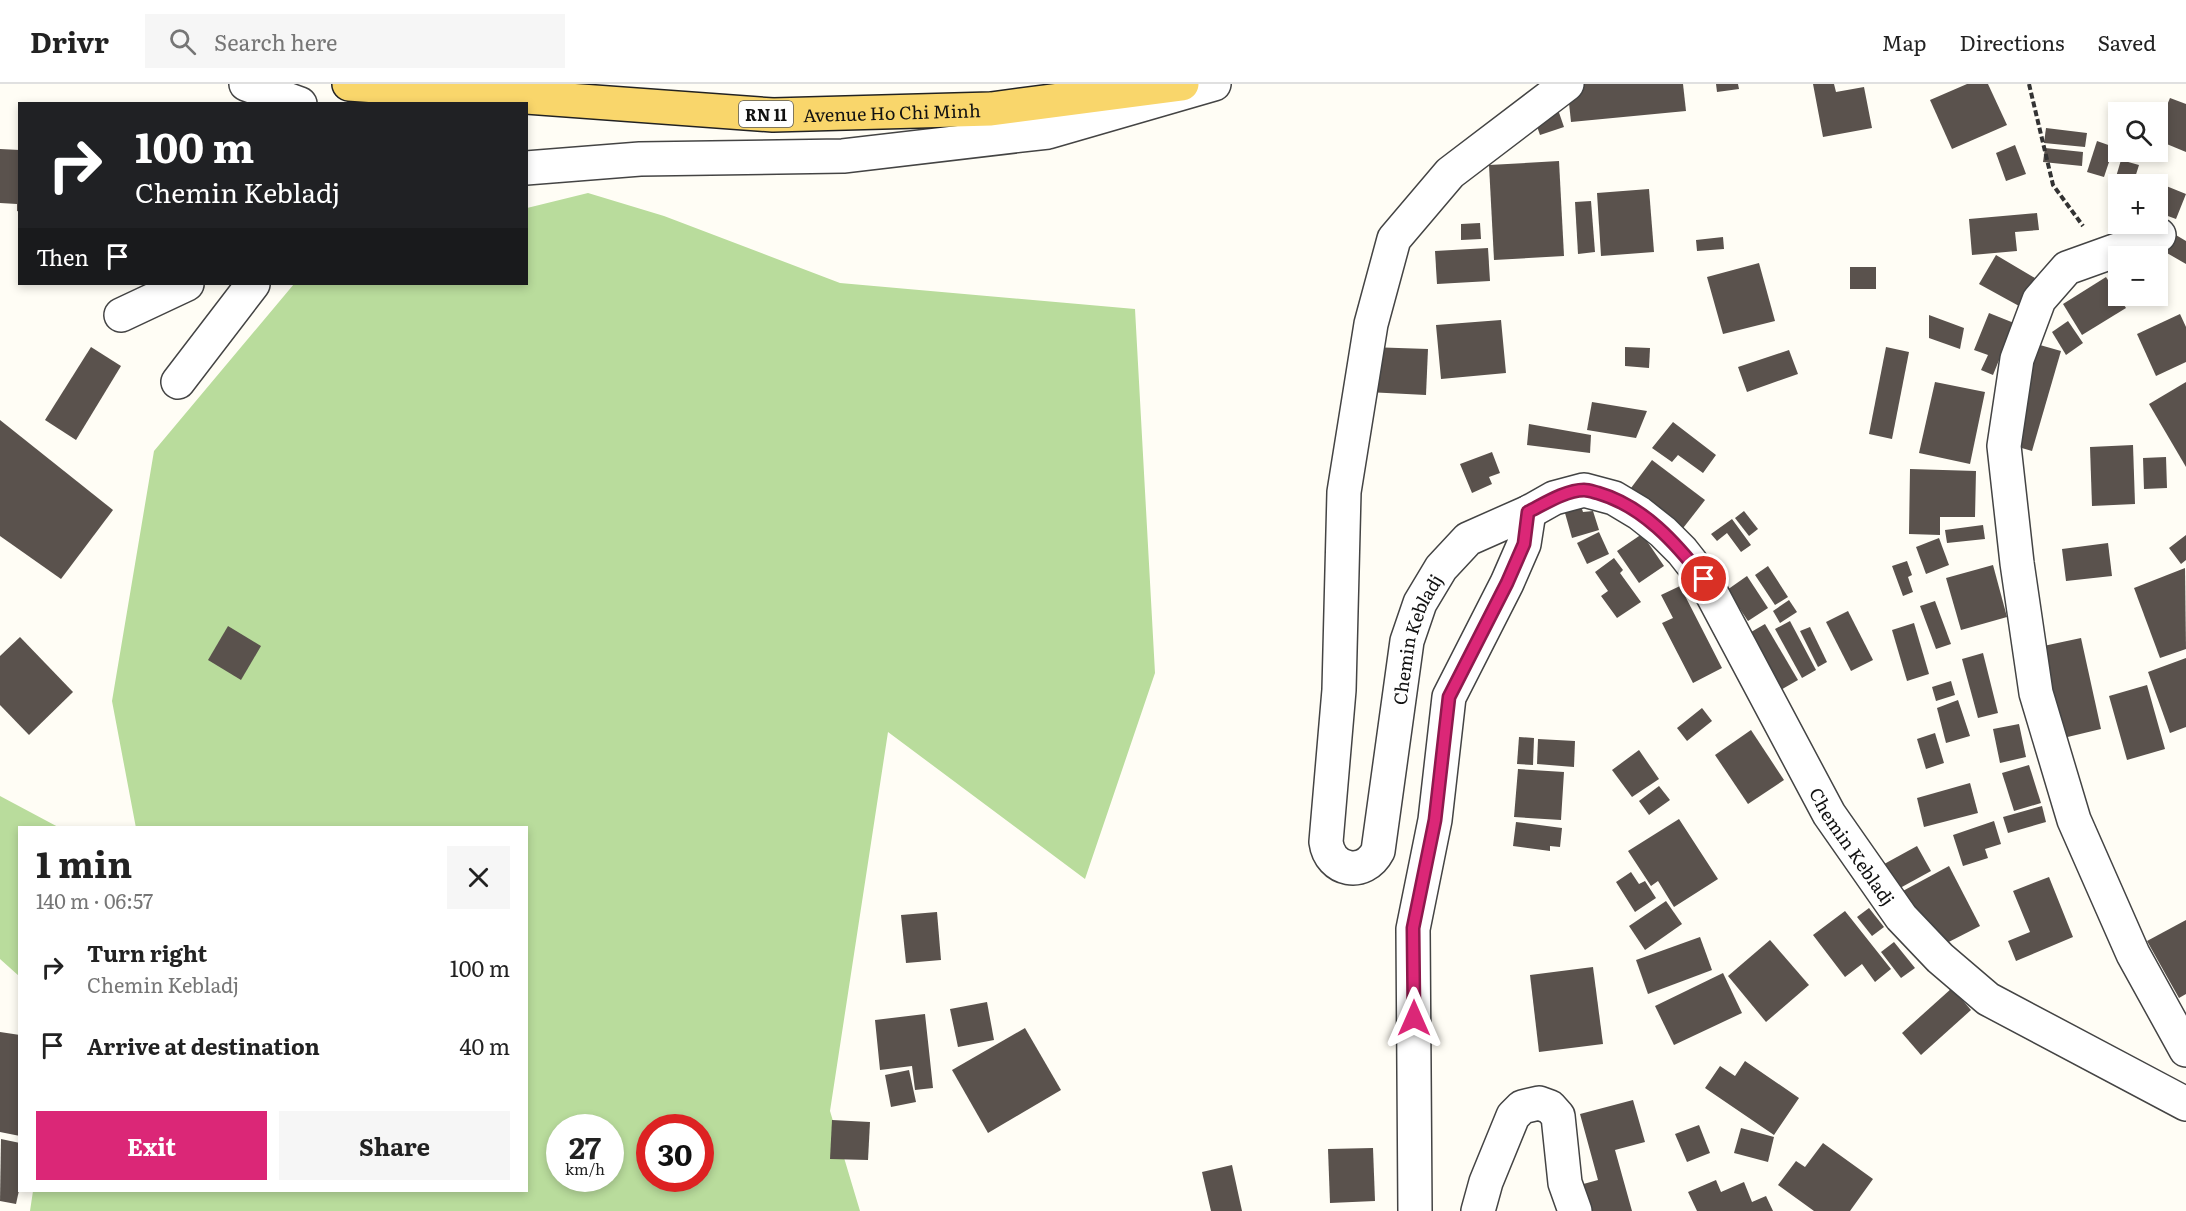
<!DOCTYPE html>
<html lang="en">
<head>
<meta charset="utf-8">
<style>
	body { margin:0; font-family:Literata,serif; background:#f6f6f6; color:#222; height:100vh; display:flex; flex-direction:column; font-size:22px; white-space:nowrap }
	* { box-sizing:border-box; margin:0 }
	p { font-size:20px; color:#767676 }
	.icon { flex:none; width:33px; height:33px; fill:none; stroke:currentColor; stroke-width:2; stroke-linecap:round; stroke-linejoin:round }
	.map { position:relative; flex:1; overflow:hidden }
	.drawer { position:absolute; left:18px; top:742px; width:510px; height:366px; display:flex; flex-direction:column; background:#fff; border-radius:0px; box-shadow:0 3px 9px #0003 }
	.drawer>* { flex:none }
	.top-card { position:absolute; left:18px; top:18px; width:510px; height:183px; border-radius:0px; box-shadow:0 3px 9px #0003; background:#202124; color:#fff; overflow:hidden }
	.buttons { position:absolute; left:2108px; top:18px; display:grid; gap:12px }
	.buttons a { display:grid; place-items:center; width:60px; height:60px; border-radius:0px; background:#fff; box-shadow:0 3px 9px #0003; font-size:30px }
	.speed { position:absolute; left:546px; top:1030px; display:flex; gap:12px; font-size:30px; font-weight:700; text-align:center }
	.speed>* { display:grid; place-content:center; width:78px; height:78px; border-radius:50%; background:#fff; box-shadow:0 3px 9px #0003; line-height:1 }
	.speed small { font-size:15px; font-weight:400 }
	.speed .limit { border:9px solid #d22; background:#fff; color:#111 }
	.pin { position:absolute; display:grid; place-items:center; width:51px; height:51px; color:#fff; margin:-26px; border:3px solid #fff; border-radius:50%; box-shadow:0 2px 6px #0007 }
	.me { position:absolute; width:66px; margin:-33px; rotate:0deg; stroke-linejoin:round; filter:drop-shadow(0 0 4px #0008) }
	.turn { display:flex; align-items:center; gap:21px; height:126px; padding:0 18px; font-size:27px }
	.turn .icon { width:78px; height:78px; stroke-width:2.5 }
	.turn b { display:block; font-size:42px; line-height:51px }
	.then { display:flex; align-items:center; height:57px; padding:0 18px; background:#0003; gap:12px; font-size:22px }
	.round { display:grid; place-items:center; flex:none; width:63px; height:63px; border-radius:0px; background:#f6f6f6 }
	.headline { display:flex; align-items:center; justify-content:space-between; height:102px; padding:0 18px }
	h1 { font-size:36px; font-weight:700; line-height:45px }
	.action { display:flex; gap:12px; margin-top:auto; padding:12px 18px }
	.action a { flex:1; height:69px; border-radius:0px; background:#db2777; color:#fff; font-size:24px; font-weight:700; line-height:69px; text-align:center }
	.action a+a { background:#f6f6f6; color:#222 }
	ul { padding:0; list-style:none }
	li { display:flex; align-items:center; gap:18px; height:78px; padding:0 18px }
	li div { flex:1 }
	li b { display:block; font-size:22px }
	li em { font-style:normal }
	header { display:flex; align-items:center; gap:36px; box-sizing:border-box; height:84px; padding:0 30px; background:#fff; border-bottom:2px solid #e0e0e0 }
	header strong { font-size:28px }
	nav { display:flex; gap:33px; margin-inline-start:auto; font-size:21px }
	.search { width:420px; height:54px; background:#f6f6f6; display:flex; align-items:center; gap:15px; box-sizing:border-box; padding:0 21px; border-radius:0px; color:#767676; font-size:22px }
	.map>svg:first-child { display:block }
</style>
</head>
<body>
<header>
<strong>Drivr</strong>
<div class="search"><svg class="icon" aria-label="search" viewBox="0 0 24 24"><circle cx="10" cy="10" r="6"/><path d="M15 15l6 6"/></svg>Search here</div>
<nav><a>Map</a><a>Directions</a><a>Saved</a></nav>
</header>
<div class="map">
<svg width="2186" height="1127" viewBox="0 0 2186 1127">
	<rect width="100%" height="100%" fill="#fffdf5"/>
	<g fill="#b9dc9c" fill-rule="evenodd">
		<path d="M588,109l76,23 176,67 295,26 20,364 -70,206 -197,-147 -58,379 30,100h-830l3,-20h493v-363h-390l-24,-127 42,-250 140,-167h232l1,-76zM560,1044h50v51h-50zM650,1044h50v51h-50z"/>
		<path d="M0,712l60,32h-40l-1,148 -19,-17z"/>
	</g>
	<g fill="#5a524d">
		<path d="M1567,0h116l3,27 -115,11z"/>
		<path d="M1716,0h22l1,5 -22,3z"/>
		<path d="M1813,0h21l2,8 28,-5 8,41 -49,9z"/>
		<path d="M1967,0h21l19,41 -55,24 -22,-49z"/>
		<path d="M2170,14l16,6v48l-29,-12v-11z"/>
		<path d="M1555,17l9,26 -24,8 -9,-26z"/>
		<path d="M2046,44l41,5 -2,14 -41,-4z"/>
		<path d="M2097,57l17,6 -10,30 -17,-5z"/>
		<path d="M2015,61l11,29 -20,7 -10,-28z"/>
		<path d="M2045,64l38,4 -1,14 -39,-4z"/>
		<path d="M0,65l20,1v62l-3,-1v-7l-17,-1z"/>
		<path d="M2121,76l18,5 -6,19h-15v5l-5,-2z"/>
		<path d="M1559,77l5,95 -70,4 -5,-95z"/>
		<path d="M2144,93l42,17 -10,25 -19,-7v-28h-16z"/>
		<path d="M1649,105l5,63 -53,4 -4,-63z"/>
		<path d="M1591,117l4,51 -17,2 -3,-52z"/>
		<path d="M2037,129l2,17 -24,2 2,19 -45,4 -3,-36z"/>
		<path d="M1480,139l1,16 -20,1v-16z"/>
		<path d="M2164,144l22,13v23l-33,-19z"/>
		<path d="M1723,153l1,12 -27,2 -1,-11z"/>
		<path d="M1488,164l2,33 -53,3 -2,-33z"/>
		<path d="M1996,171l39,23 -16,28 -40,-22z"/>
		<path d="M1759,179l16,58 -52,13 -16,-57z"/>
		<rect x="1850" y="183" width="26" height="22"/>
		<path d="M2106,193l20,31 -44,27 -19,-31z"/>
		<path d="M1989,229l25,10 -21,52 -12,-5 7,-15 -14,-5z"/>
		<path d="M2180,230l6,13v35l-30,14 -19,-42z"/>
		<path d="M1929,231l35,13 -4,21 -31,-11z"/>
		<path d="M1501,236l5,53 -65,6 -5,-54z"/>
		<path d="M2068,237l15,22 -17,12 -14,-23z"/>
		<path d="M2029,258l32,9 -29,100 -31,-9z"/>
		<path d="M91,263l30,19 -45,74 -31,-20z"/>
		<path d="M1369,263l59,2 -2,46 -59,-3z"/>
		<path d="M1625,263l25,1 -1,20 -24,-2z"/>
		<path d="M1886,263l23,5 -17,87 -23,-5z"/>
		<path d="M1789,266l9,24 -51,18 -9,-25z"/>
		<path d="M1935,298l50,10 -15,72 -51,-11z"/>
		<path d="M2186,298v85l-37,-63z"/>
		<path d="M1592,318l55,9 -11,27 -49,-8z"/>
		<path d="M0,336l113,90 -52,69 -61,-43z"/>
		<path d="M1673,338l43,33 -13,18 -25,-18 -6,7 -20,-14z"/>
		<path d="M1529,340l62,11 -1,18 -63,-8z"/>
		<path d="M2133,361l2,59 -43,2 -2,-59z"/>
		<path d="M1492,368l8,21 -11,4 3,7 -20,9 -12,-29z"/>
		<path d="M2166,373l1,31 -23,1 -1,-31z"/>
		<path d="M1652,376l53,40 -25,32 -52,-40z"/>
		<path d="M1910,385l66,2 -1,46h-35v18l-31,-1z"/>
		<path d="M1563,422h18l2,6 10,-1 6,19 -27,8z"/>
		<path d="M1744,427l14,18 -9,7 -14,-18z"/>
		<path d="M1732,435l19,26 -10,7 -14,-19 -10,8 -6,-7z"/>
		<path d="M1983,441l2,14 -38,4 -2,-13z"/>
		<path d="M1599,448l10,22 -22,10 -10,-21z"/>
		<path d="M1642,450l22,32 -25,17 -22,-32z"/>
		<path d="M2186,451v25l-5,4 -12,-16z"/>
		<path d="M1939,454l10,27 -23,9 -10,-27z"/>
		<path d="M2108,459l4,33 -46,5 -4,-32z"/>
		<path d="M1614,474l9,12 -3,3 21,29 -24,16 -16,-22 7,-5 -13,-19z"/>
		<path d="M1907,477l5,14 -4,2 5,15 -10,4 -11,-30z"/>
		<path d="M1993,481l14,52 -46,13 -15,-52z"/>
		<path d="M1768,482l20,31 -13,8 -20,-30z"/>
		<path d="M2185,484l1,81 -26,9 -26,-70z"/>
		<path d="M1747,492l21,32 -20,13 -21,-31z"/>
		<path d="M1680,502l42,82 -29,15 -31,-60 11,-5 -12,-23z"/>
		<path d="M1789,516l8,12 -17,11 -7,-12z"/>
		<path d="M1935,517l16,43 -15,5 -16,-43z"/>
		<path d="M1848,527l25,49 -22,11 -25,-49z"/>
		<path d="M1790,537l26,49 -14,8 -27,-49z"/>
		<path d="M1914,539l15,51 -22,7 -15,-51z"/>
		<path d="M1765,540l33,56 -26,15 -33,-56z"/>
		<path d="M228,542l33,20 -20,34 -33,-20z"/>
		<path d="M1810,543l17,35 -9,5 -18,-36z"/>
		<path d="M20,553l53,55 -44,43 -29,-30v-49z"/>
		<path d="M2081,554l20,91 -46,11 -21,-92z"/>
		<path d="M1983,569l15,60 -20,5 -16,-59z"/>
		<path d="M2186,574v69l-16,6 -22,-61z"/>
		<path d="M1951,597l4,14 -19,6 -4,-14z"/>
		<path d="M2147,601l18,64 -38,11 -18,-64z"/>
		<path d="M1958,616l12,36 -24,7 -9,-35z"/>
		<path d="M1702,624l10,13 -25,20 -10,-13z"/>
		<path d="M2019,640l7,33 -26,6 -7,-34z"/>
		<path d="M1751,646l33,50 -36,24 -33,-49z"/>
		<path d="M1935,649l9,30 -18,6 -9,-30z"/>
		<path d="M1519,653l15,1 -1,27 -16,-1z"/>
		<path d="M1538,655l37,2 -1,26 -37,-3z"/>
		<path d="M1639,666l20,29 -27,18 -20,-27z"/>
		<path d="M2029,681l12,38 -27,8 -12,-38z"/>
		<path d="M1518,685l46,3 -3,48 -47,-3z"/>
		<path d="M1970,699l8,30 -54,14 -7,-29z"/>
		<path d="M1659,702l11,14 -21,15 -10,-14z"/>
		<path d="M2042,722l4,16 -38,11 -5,-16z"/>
		<path d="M1679,735l39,60 -44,28 -16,-26 -7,5 -23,-35z"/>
		<path d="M1994,737l7,23 -16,5 3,9 -25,8 -10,-31z"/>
		<path d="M1516,738l46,6 -2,19 -10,-1v5l-37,-5z"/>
		<path d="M1917,762l14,25 -51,28 -14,-25z"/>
		<path d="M1949,782l31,60 -47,24 -32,-58z"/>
		<path d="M1631,788l8,12 6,-3 11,17 -21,14 -19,-30z"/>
		<path d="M2049,793l24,60 -57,24 -8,-20 22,-9 -17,-41z"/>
		<path d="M1666,817l16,23 -37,26 -16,-24z"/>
		<path d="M1869,824l15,19 -12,9 -15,-19z"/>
		<path d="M1845,827l46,58 -16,13 -13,-18 -17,13 -32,-42z"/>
		<path d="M937,828l4,48 -35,3 -5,-48z"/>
		<path d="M2186,836v74l-7,4 -32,-57z"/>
		<path d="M1700,853l12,33 -64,24 -12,-34z"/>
		<path d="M1770,856l39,45 -43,37 -38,-46z"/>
		<path d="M1894,858l21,26 -14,10 -20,-26z"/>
		<path d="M1593,883l10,77 -64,8 -9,-77z"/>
		<path d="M1723,889l19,40 -68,32 -19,-39z"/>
		<path d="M1952,904l19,22 -50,45 -19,-22z"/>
		<path d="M987,918l7,38 -36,7 -8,-38z"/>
		<path d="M925,930l8,74 -18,2 -3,-24 -32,4 -5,-50z"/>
		<path d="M1025,944l36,62 -73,43 -36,-63z"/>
		<path d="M0,948l20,3v101l-20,-4z"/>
		<path d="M1745,977l54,37 -25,37 -69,-47 15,-22 15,10z"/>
		<path d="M909,986l7,32 -25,5 -6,-32z"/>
		<path d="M1633,1016l12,42 -30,8 17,61h-49l-7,-25 22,-6 -18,-66z"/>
		<path d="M832,1036l38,2 -2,38 -38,-1z"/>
		<path d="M1699,1041l11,28 -23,9 -12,-28z"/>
		<path d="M1741,1044l33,9 -6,25 -34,-9z"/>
		<path d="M1,1055l19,4v43l-4,18 -16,-3z"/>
		<path d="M1823,1059l50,36 -23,32h-36l-36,-26 18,-24 9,6z"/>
		<path d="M1373,1064l2,53 -45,2 -2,-54z"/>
		<path d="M1232,1081l10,46h-31l-9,-39z"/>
		<path d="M1716,1096l5,12 23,-10 8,20 14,-6 7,15h-76l-9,-19z"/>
	</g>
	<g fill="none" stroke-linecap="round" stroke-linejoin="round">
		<defs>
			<g id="street">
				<path d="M246,0l54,20"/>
				<path id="s1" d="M1567,0l-117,89 -56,66 -23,85 -27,168 -5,198 -13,152c4,29 38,36 52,9l29,-210 13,-38 21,-35 27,-29 61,-27 25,-14 30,-8 30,8 25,15 24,19 19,19 22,28 125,235 72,103 39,41 48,41 198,105"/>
				<path d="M526,84l114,-9 203,-3 205,-24 166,-48"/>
				<path d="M2159,151l-92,33 -28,32 -22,59 -13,87 13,117 19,130 38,127 59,134 53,96"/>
				<path d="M121,231l66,-31"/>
				<path d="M178,298l75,-98"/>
				<path d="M1415,1127l-2,-282 22,-109 14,-123 58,-114 17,-39 5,-32"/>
				<path d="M1478,1127l8,-29 27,-66 9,-9 17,-4 11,4 8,9 7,67 10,28"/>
			</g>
			<g id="primary">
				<path id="s2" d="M349,0l424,31 218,-6 191,-25"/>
			</g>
		</defs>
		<use href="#street" stroke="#444" stroke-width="36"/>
		<use href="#primary" stroke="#222" stroke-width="36"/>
		<path stroke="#333" stroke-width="4" stroke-dasharray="6 3" stroke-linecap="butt" d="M2029,0l24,101 30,41"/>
		<use href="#street" stroke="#fff" stroke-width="33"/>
		<use href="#primary" stroke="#f9d66b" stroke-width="33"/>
	</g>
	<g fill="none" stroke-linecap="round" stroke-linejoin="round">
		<defs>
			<path id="route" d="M1414,934l-1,-90 22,-108 14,-123 58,-114 17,-39 4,-32c16,-8 38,-22 56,-22 4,0 10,2 14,3 45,13 78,50 106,86"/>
		</defs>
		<use href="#route" stroke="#8e194d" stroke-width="15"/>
		<use href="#route" stroke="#db2777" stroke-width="10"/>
	</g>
	<g text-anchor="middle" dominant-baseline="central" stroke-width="6" stroke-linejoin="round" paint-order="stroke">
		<rect fill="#fff" stroke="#585858" stroke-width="1.5" x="739" y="17" width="54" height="26" rx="4.5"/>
		<g font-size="16" font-weight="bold" fill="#111">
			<text x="766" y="30">RN 11</text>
		</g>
		<g font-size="18" fill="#111" stroke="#fff">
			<text stroke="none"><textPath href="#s2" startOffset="544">Avenue Ho Chi Minh</textPath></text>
			<text stroke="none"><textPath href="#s1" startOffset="1131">Chemin Kebladj</textPath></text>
			<text stroke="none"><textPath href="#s1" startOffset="1833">Chemin Kebladj</textPath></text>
		</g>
	</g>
</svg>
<div class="buttons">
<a><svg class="icon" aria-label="search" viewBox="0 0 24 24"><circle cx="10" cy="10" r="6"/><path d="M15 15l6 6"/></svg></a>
<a>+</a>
<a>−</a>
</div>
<div class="speed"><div>27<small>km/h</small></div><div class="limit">30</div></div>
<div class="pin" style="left:1704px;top:495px;background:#d93025"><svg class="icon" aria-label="arrive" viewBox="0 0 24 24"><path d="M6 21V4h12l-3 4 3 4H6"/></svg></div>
<svg class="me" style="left:1414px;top:934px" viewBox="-20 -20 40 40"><path d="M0-17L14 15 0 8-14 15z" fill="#db2777" stroke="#fff" stroke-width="4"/></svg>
<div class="top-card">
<div class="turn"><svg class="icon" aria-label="right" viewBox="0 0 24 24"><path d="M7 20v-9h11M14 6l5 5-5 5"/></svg><div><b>100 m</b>Chemin Kebladj</div></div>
<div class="then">Then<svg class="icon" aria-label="arrive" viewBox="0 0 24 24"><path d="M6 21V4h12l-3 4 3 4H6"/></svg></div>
</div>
<section class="drawer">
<div class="headline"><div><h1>1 min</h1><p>140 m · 06:57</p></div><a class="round"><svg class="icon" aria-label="close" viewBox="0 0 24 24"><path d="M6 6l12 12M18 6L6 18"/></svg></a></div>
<ul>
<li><svg class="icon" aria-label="right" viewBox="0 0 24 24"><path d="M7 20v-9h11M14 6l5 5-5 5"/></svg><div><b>Turn right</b><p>Chemin Kebladj</p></div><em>100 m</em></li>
<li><svg class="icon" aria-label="arrive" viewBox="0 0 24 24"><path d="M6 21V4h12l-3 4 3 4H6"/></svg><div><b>Arrive at destination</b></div><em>40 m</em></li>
</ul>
<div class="action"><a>Exit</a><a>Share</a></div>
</section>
</div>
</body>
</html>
